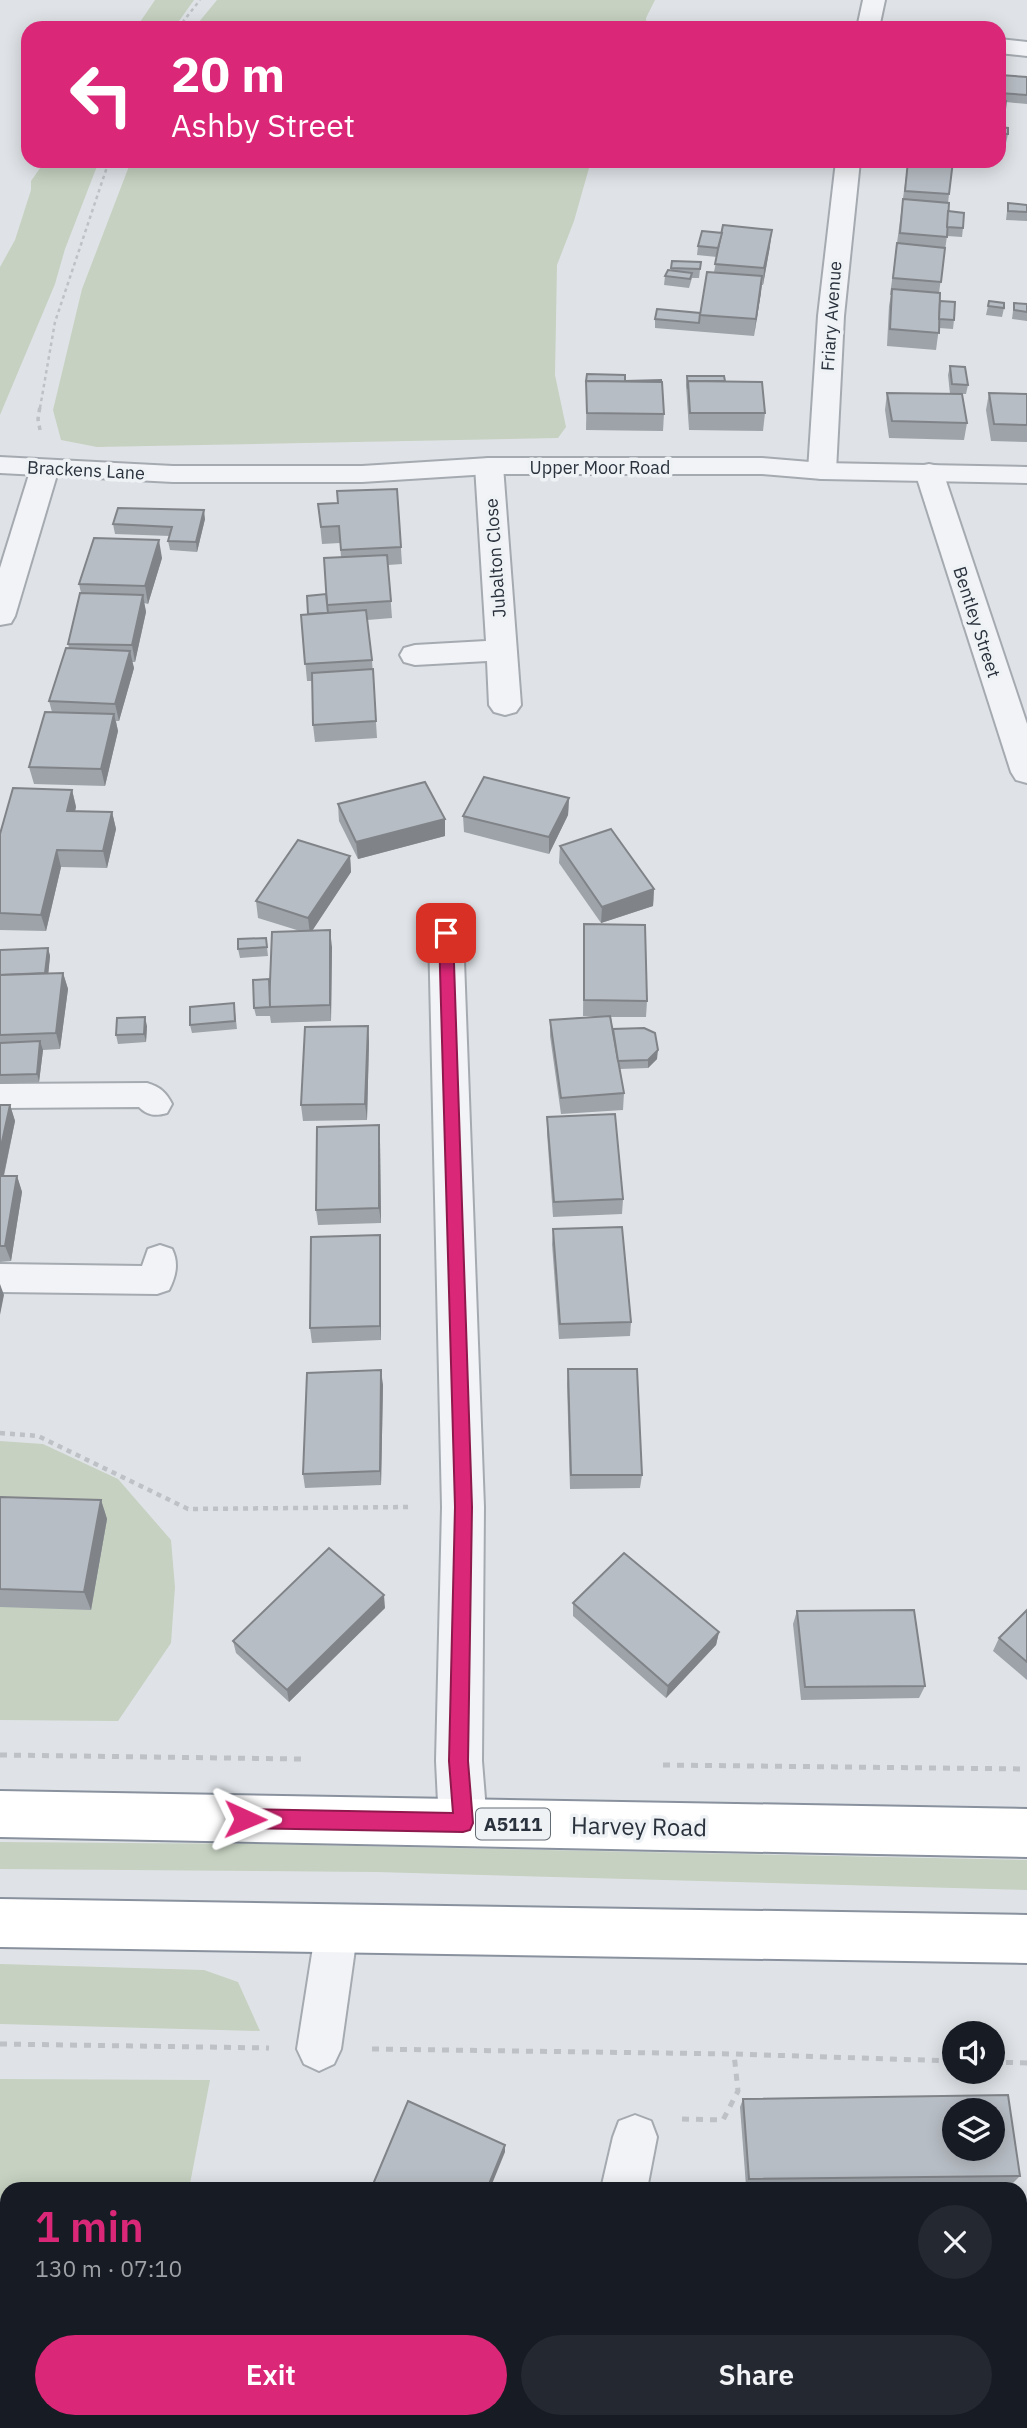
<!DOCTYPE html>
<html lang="en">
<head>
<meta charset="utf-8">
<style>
	body { margin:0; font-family:"IBM Plex Sans",sans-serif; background:#242831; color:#f1f3f6; height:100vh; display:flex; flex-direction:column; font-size:26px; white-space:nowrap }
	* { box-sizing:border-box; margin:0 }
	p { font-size:23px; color:#9ea1a6 }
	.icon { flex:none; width:38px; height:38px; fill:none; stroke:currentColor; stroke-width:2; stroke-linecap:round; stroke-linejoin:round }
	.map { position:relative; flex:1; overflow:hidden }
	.side { position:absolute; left:0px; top:2182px; width:1027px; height:247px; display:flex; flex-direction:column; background:#171b24; border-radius:21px 21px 0 0; box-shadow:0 4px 18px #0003 }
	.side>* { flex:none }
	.banner { position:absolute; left:21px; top:21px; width:985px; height:147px; border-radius:21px; box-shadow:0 4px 18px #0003; background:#db2777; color:#fff; overflow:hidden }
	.buttons { position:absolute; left:942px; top:2021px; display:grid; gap:14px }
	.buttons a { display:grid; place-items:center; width:63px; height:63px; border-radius:50%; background:#171b24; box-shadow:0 4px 18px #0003; font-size:35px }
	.pin { position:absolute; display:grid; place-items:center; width:60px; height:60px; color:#fff; margin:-30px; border-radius:14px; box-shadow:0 4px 10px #0006 }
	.me { position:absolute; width:77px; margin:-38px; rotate:91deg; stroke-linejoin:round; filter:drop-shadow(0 0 5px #0008) }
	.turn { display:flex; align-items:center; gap:24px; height:147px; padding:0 35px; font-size:32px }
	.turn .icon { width:91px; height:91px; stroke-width:2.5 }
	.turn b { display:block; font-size:49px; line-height:60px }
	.round { display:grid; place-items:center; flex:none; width:74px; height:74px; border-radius:37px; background:#242831 }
	.headline { display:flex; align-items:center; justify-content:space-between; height:119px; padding:0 35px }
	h1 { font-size:42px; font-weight:600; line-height:52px; color:#db2777 }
	.cta { display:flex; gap:14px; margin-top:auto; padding:14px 35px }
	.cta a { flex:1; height:80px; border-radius:42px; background:#db2777; color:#fff; font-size:28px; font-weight:600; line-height:80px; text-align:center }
	.cta a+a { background:#242831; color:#f1f3f6 }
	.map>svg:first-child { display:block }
</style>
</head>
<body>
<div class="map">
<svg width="1027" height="2428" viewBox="0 0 1027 2428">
	<rect width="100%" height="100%" fill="#dfe3e7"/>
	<g fill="#c6d1c1">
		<path d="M155,0h39l-20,28h-38z"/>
		<path d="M217,0h438l-9,18 1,10h-453z"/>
		<path d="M45,161h54l-34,88 -10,35 -55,131v-148l15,-27 16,-50v-9z"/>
		<path d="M131,161h460l-17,60 -17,44 -2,110 11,52 -8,11 -461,9 -36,-7 -8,-30 29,-121z"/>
		<path d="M0,1441l43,3 75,35 53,61 4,47 -4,56 -53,78 -118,-1z"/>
		<path d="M0,1842l260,2 767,16v30l-651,-18 -376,-3z"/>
		<path d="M0,1964l204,6 34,12 22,49 -260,-7z"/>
		<path d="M0,2079l210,1 -21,109h-182v233h137l-1,6h-143z"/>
	</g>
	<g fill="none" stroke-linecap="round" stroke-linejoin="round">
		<defs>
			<g id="service">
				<path d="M147,1083c13,4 19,9 25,21l-5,9c-11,3 -19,3 -28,-6l-139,1v-24z"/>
				<path d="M160,1245l12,4c7,14 4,27 -3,41l-12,4 -157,-2v-28l142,2 6,-17z"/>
				<path d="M337,1907l15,6 6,15 -17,121 -7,15 -15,7 -15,-7 -7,-15 19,-121 6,-15z"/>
				<path d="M635,2115l16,6 6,16 -10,52h-46l12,-52 6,-16z"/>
				<path d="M550,2422h48l-1,6h-48z"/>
			</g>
			<g id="minor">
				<path d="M863,0h22l-6,28h-22z"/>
				<path d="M999,39l28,3v14l-28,-3z"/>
				<path d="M836,161h24l-16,155 -8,155 -4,6 -10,2 -10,-2 -4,-6 10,-155z"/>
				<path d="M489,458l10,2 4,6 18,239 -5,7 -11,3 -11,-3 -5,-7 -2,-44 -72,4 -11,-3 -4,-7 4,-7 11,-3 71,-4 -11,-175 4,-6z"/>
				<path d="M45,460l10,2 4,6 -44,148 -4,7 -11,2v-57l31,-100 4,-6z"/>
				<path d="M929,464l10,2 4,6 84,252v59l-11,-3 -5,-8 -96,-300 4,-6z"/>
				<path d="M446,921l12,3 5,9 21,574 -2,254 5,62 -7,17 -17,6 -17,-6 -7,-17 -3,-62 6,-254 -13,-574 5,-9z"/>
				<path d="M249,2422h65l3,6h-65z"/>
			</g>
			<path id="tertiary" d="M0,457l173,9h189l127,-8h273l60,5 205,4v16l-205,-4 -60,-5h-273l-127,8h-189l-173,-9z"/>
			<g id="trunk">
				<path d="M0,1791l1027,18v48l-1027,-20z"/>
				<path d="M0,1899l1027,16v48l-1027,-16z"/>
			</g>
		</defs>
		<use href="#service" stroke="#a5aab1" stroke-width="4"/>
		<use href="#minor" stroke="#a5aab1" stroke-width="4"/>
		<use href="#tertiary" stroke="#a5aab1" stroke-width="4"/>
		<use href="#trunk" stroke="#88919d" stroke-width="4"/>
		<g stroke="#bec1c6" stroke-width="2.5" stroke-dasharray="3.5 3.5" stroke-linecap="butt">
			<path d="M178,28l22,-28"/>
			<path d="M40,408l15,-86 54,-161"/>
		</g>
		<path stroke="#bec1c6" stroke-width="3.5" stroke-dasharray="4.5 4.5" stroke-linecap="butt" d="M40,430l-2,-11 2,-13"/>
		<path stroke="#bec1c6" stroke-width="4.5" stroke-dasharray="5 5" stroke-linecap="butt" d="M0,1433l38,3 150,73 222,-2"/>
		<g stroke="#bec1c6" stroke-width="5" stroke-dasharray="7 7" stroke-linecap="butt">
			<path d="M0,1755l301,4"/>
			<path d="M663,1765l364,4"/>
			<path d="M0,2044l269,4"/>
			<path d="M372,2049l362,5 220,7"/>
			<path d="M992,2062l35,1"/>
			<path d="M682,2119l41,1 15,-29 -4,-37"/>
		</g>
		<use href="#service" fill="#f2f3f6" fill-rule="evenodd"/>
		<use href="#minor" fill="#f2f3f6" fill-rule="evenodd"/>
		<use href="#tertiary" fill="#f2f3f6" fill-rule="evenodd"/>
		<use href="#trunk" fill="#fff" fill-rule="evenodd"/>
	</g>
	<g fill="#9da3a9">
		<path d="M1027,77v27l-21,-2 -3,24h-4v-48z"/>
		<path d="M999,127l9,7 -2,9 -7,-1z"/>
		<path d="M908,161h45l-5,42v8l15,17 -1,9 -15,-1 -8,57 1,8 14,19 -1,9 -14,-1 -3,22 -49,-4 2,-40 2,-11h-1z"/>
		<path d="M1008,203l19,2v16l-21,-1z"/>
		<path d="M698,246h72l-7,39h-1l-8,51 -99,-8v-9l45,-6 14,-41 3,-15 -20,-2z"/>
		<path d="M672,261l29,1 -2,16h-7l-3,10 -25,-3 1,-9 6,-6z"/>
		<path d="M989,301l15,7 -2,9 -16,-2z"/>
		<path d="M1014,303l13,1v17l-15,-2z"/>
		<path d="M950,366l18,19 -2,9h-4l5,29 -3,17 -75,-2 -4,-28 2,-17 63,1 -2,-19z"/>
		<path d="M587,374l38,7 39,33 -1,17 -77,-1z"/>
		<path d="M687,376l38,5 40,32 -2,18 -74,-1 -3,-45z"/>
		<path d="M989,393l38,1v48l-36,-1 -5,-31z"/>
		<path d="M397,489l5,75 -14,1 4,53 -25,2 5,40 5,78 -62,4 -2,-17 -1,-44h-5l-6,-66h7l18,-21 15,-37 -1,-14 -18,1 -4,-40 20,-1z"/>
		<path d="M205,519l-8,33 -27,-2 -2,-9 2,-5 -55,-2 -2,-10z"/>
		<path d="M162,558l-14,46 -4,-1 2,9 -11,50h-3l2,6 -15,53h-3l2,10 -13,55 -71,-2 -5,-17 23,-55 -3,-11 20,-53 -1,-4 13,-51 -2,-9z"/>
		<path d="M72,790l4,17 -1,4 37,1 4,17 -9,39 -46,-1 -15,64 -46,-1v-96z"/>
		<path d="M569,798l-1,17 -19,39 -85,-22 -1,-16z"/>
		<path d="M338,804l107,32 -87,23 -19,-38z"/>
		<path d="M560,846l94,43 -1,17 -52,17 -42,-60z"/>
		<path d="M350,856l1,16 -39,59 20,16 -1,74 -60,2 -1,-7h-14l-2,-8 15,-29 31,-48 -42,-13 -2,-17z"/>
		<path d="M584,924l63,77 -1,16h-35l2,14 44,28 -9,9 -28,1 4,24 -1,17 -62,4 -11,-78v-16l48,-4h-15z"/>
		<path d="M266,938l2,18 -28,2 -2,-9z"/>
		<path d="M48,948l2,8 -2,17h15l5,16 -8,60 -17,1 -4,32 -39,2v-134z"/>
		<path d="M234,1003l3,26 -45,4 -2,-8z"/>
		<path d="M147,1026l-1,16 -28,2 -2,-9z"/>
		<path d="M368,1026l1,16 -2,78 -64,1 -2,-16z"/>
		<path d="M0,1105h10l5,16 -11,55h13l5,16 -11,69 -11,1z"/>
		<path d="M547,1117l76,82 -1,15 -69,3 -6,-84z"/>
		<path d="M379,1125l1,16 1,82 -63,2 -2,-15z"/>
		<path d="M553,1229l78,93 -1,14 -71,3 -7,-95z"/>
		<path d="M380,1235l1,15v90l-69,3 -2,-15z"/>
		<path d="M568,1369l74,106 -2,13 -70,1 -3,-105z"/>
		<path d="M383,1385l-2,100 -76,3 -2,-14z"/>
		<path d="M0,1497l101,3 6,19 -16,91 -91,-3z"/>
		<path d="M573,1603l146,29 -3,13 -50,53 -93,-82z"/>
		<path d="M385,1608l-96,94 -53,-49 -3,-12z"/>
		<path d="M1027,1610v70l-34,-29 6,-13z"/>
		<path d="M797,1611l128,75 -6,12 -118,2 -8,-76z"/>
		<path d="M743,2099l277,77 -7,7 -267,3 -6,-79z"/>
		<path d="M377,2422h39l-2,6h-25z"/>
		<rect x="807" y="2422" width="85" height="6"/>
	</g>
	<g fill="#808489">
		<path d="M772,230l-2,16 -7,39 1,-17z"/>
		<path d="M762,276l-1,17 -7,43 2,-17z"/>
		<path d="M204,510l1,9 -8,33 -1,-10z"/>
		<path d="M159,540l3,18 -14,46 -3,-18z"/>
		<path d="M143,595l3,17 -11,50 -3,-17z"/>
		<path d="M130,651l4,17 -15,53 -4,-17z"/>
		<path d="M114,714l4,17 -13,55 -4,-17z"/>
		<path d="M72,790l4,17 -5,21 -4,-17z"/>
		<path d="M569,798l-1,17 -19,39v-17z"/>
		<path d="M112,812l4,17 -9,39 -4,-17z"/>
		<path d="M445,819v17l-87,23 -2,-17z"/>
		<path d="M57,850l4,17 -15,64 -5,-16z"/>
		<path d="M350,856l1,16 -41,62 -2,-16z"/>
		<path d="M654,889l-1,17 -52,17 1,-16z"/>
		<path d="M330,930l2,17 -1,74 -1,-16z"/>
		<path d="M48,948l2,8 -3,32 -3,-9z"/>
		<path d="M63,973l5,16 -8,60 -4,-16z"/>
		<path d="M145,1017l2,9 -1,16 -2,-8z"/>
		<path d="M368,1026l1,16 -2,78 -2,-16z"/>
		<path d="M40,1041l3,9 -4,32 -2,-8z"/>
		<path d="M658,1050l-1,9 -9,9v-8z"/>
		<path d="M10,1105l5,16 -14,67 -1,-3v-34z"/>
		<path d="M379,1125l1,16 1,82 -2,-15z"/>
		<path d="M17,1176l5,16 -11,69 -6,-15z"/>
		<path d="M380,1235l1,15v90l-1,-14z"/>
		<path d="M0,1284l4,11 -4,20z"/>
		<path d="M381,1370l2,15 -2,100 -1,-14z"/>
		<path d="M101,1500l6,19 -16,91 -7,-18z"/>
		<path d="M384,1595l1,13 -96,94 -2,-12z"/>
		<path d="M719,1632l-3,13 -50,53 2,-12z"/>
		<path d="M505,2145v7l-15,37h-3z"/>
	</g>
	<g fill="#b7bdc4" stroke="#808489" stroke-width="2" fill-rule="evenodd">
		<path d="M1000,75l27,2v18l-28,-2z"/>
		<path d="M999,100l7,1 -2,16h-5z"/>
		<path d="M999,127l9,1v6h-9z"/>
		<path d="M908,161h45l-4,33 -44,-3z"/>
		<path d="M903,199l46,4 -2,34 -47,-4z"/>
		<path d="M1008,203l19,2v7l-19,-1z"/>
		<path d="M948,211l16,2 -1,15 -16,-1z"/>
		<path d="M723,225l49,5 -8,38 -49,-4z"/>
		<path d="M702,231l20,2 -4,15 -20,-2z"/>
		<path d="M897,243l48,5 -4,34 -48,-4z"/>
		<path d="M672,261l29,1 -1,7 -29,-1z"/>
		<path d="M668,270l24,3 -2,6 -25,-3z"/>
		<path d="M707,272l55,4 -6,43 -56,-4z"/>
		<path d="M892,289l48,4 -1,40 -49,-4z"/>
		<path d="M940,301l15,1 -1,18 -15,-1z"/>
		<path d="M989,301l15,2v5l-16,-2z"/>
		<path d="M1014,303l13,1v8l-13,-2z"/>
		<path d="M657,309l43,4 -1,10 -44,-4z"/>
		<path d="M950,366l15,1 3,18 -16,-1z"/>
		<path d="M587,374l38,1v6l36,-1v2l-75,-1z"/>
		<path d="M687,376h37l1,5h-37v8z"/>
		<path d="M586,381l76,1 2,32 -77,-1z"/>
		<path d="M688,381l74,1 3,31h-75z"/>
		<path d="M887,393l75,1 5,29 -75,-2z"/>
		<path d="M989,393l38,1v31l-33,-1z"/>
		<path d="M397,489l4,58 -60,3 -2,-24 -18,1 -3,-23 20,-1 -1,-12z"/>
		<path d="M118,508l86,2 -8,32 -28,-1 4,-14 -59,-3z"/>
		<path d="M94,538l65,2 -14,46 -66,-2z"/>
		<path d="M387,555l4,46 -64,4 -3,-47z"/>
		<path d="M80,593l63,2 -11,50 -64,-1z"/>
		<path d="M326,594l2,19 -20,1 -1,-18z"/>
		<path d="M366,610l6,50 -67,4 -4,-49z"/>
		<path d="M66,648l64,3 -15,53 -66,-3z"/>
		<path d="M373,669l3,52 -63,4 -1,-52z"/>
		<path d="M45,712l69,2 -13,55 -72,-2z"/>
		<path d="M484,777l85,21 -20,39 -86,-21z"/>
		<path d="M425,782l20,37 -89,23 -18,-38z"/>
		<path d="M13,788l59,2 -5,21 45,1 -9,39 -46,-1 -16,65 -41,-2v-79z"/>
		<path d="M611,829l43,60 -52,18 -42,-61z"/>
		<path d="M298,840l52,16 -42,62 -52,-17z"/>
		<path d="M584,924l61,1 2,76 -63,-1z"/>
		<path d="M330,930v75l-61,2 3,-75z"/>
		<path d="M266,938l1,9 -29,2v-10z"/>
		<path d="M48,948l-3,25 -45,2v-25z"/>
		<path d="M63,973l-7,60 -56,2v-60z"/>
		<path d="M269,979l1,28 -16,1 -1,-28z"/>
		<path d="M234,1003l1,18 -45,4v-18z"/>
		<path d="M610,1016l14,77 -63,5 -11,-78z"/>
		<path d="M145,1017l-1,17 -28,1 1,-17z"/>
		<path d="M368,1026l-3,78 -64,1 4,-78z"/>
		<path d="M644,1028l11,5 3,17 -10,10 -30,1 -5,-32z"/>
		<path d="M40,1041l-3,33 -37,1v-32z"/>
		<path d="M0,1105h10l-10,46z"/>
		<path d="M615,1114l8,85 -69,3 -7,-85z"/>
		<path d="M379,1125v83l-63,2 1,-83z"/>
		<path d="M0,1176h17l-12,70h-5z"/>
		<path d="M622,1227l9,95 -71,2 -7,-95z"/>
		<path d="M380,1235v91l-70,2 1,-91z"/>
		<path d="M568,1369h69l5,106h-71z"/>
		<path d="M381,1370l-1,101 -77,3 4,-101z"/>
		<path d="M0,1497l101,3 -17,92 -84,-3z"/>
		<path d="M329,1548l55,47 -97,95 -54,-49z"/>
		<path d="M624,1553l95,79 -51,54 -95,-83z"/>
		<path d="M914,1610l11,76 -120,1 -8,-76z"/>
		<path d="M1027,1610v52l-28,-24z"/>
		<path d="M1008,2095l12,81 -271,3 -6,-80zM954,2110h38v39h-38z"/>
		<path d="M408,2101l97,44 -18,44h-116z"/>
		<path d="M381,2422h33l-3,6h-17z"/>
		<rect x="812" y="2422" width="80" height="6"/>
	</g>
	<path fill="#db2777" stroke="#8e194d" stroke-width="2" d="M446,928l7,5 19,574 -4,254 5,62 -3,7 -7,2 -218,-4 -7,-3 -3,-6 3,-7 7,-3 208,4 -4,-52 6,-254 -16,-574z"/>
	<g text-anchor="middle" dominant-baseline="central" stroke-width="7" stroke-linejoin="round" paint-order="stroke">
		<g font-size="18" fill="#29323d" stroke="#eff2f5">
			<text transform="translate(831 316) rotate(-86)">Friary Avenue</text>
			<text x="600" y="467">Upper Moor Road</text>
			<text transform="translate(86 470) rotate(3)">Brackens Lane</text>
			<text transform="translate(495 558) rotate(-94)">Jubalton Close</text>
			<text transform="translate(977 622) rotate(72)">Bentley Street</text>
		</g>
		<rect fill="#eff2f5" stroke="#646c74" stroke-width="2" x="476" y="1808.5" width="74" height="31" rx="5"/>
		<g font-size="19" font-weight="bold" fill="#29323d">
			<text x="513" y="1824">A5111</text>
		</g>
		<g font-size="24" fill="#29323d" stroke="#eff2f5">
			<text transform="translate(639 1826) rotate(1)">Harvey Road</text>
		</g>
	</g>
</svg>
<div class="buttons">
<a><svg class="icon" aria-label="sound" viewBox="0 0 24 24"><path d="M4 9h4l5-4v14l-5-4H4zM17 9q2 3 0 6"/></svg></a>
<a><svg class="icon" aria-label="layers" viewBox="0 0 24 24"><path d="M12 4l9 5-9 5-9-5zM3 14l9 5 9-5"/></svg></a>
</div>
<div class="pin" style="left:446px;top:933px;background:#d93025"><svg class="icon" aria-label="arrive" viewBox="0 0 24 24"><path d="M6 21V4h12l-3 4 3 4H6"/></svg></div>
<svg class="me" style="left:245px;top:1819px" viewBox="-20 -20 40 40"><path d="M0-17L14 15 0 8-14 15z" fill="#db2777" stroke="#fff" stroke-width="4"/></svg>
<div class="banner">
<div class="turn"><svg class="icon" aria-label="left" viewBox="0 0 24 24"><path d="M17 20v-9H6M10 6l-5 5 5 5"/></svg><div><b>20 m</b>Ashby Street</div></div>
</div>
<section class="side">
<div class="headline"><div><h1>1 min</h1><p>130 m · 07:10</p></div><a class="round"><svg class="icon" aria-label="close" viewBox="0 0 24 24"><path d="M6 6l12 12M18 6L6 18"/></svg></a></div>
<div class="cta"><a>Exit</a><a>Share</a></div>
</section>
</div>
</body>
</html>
